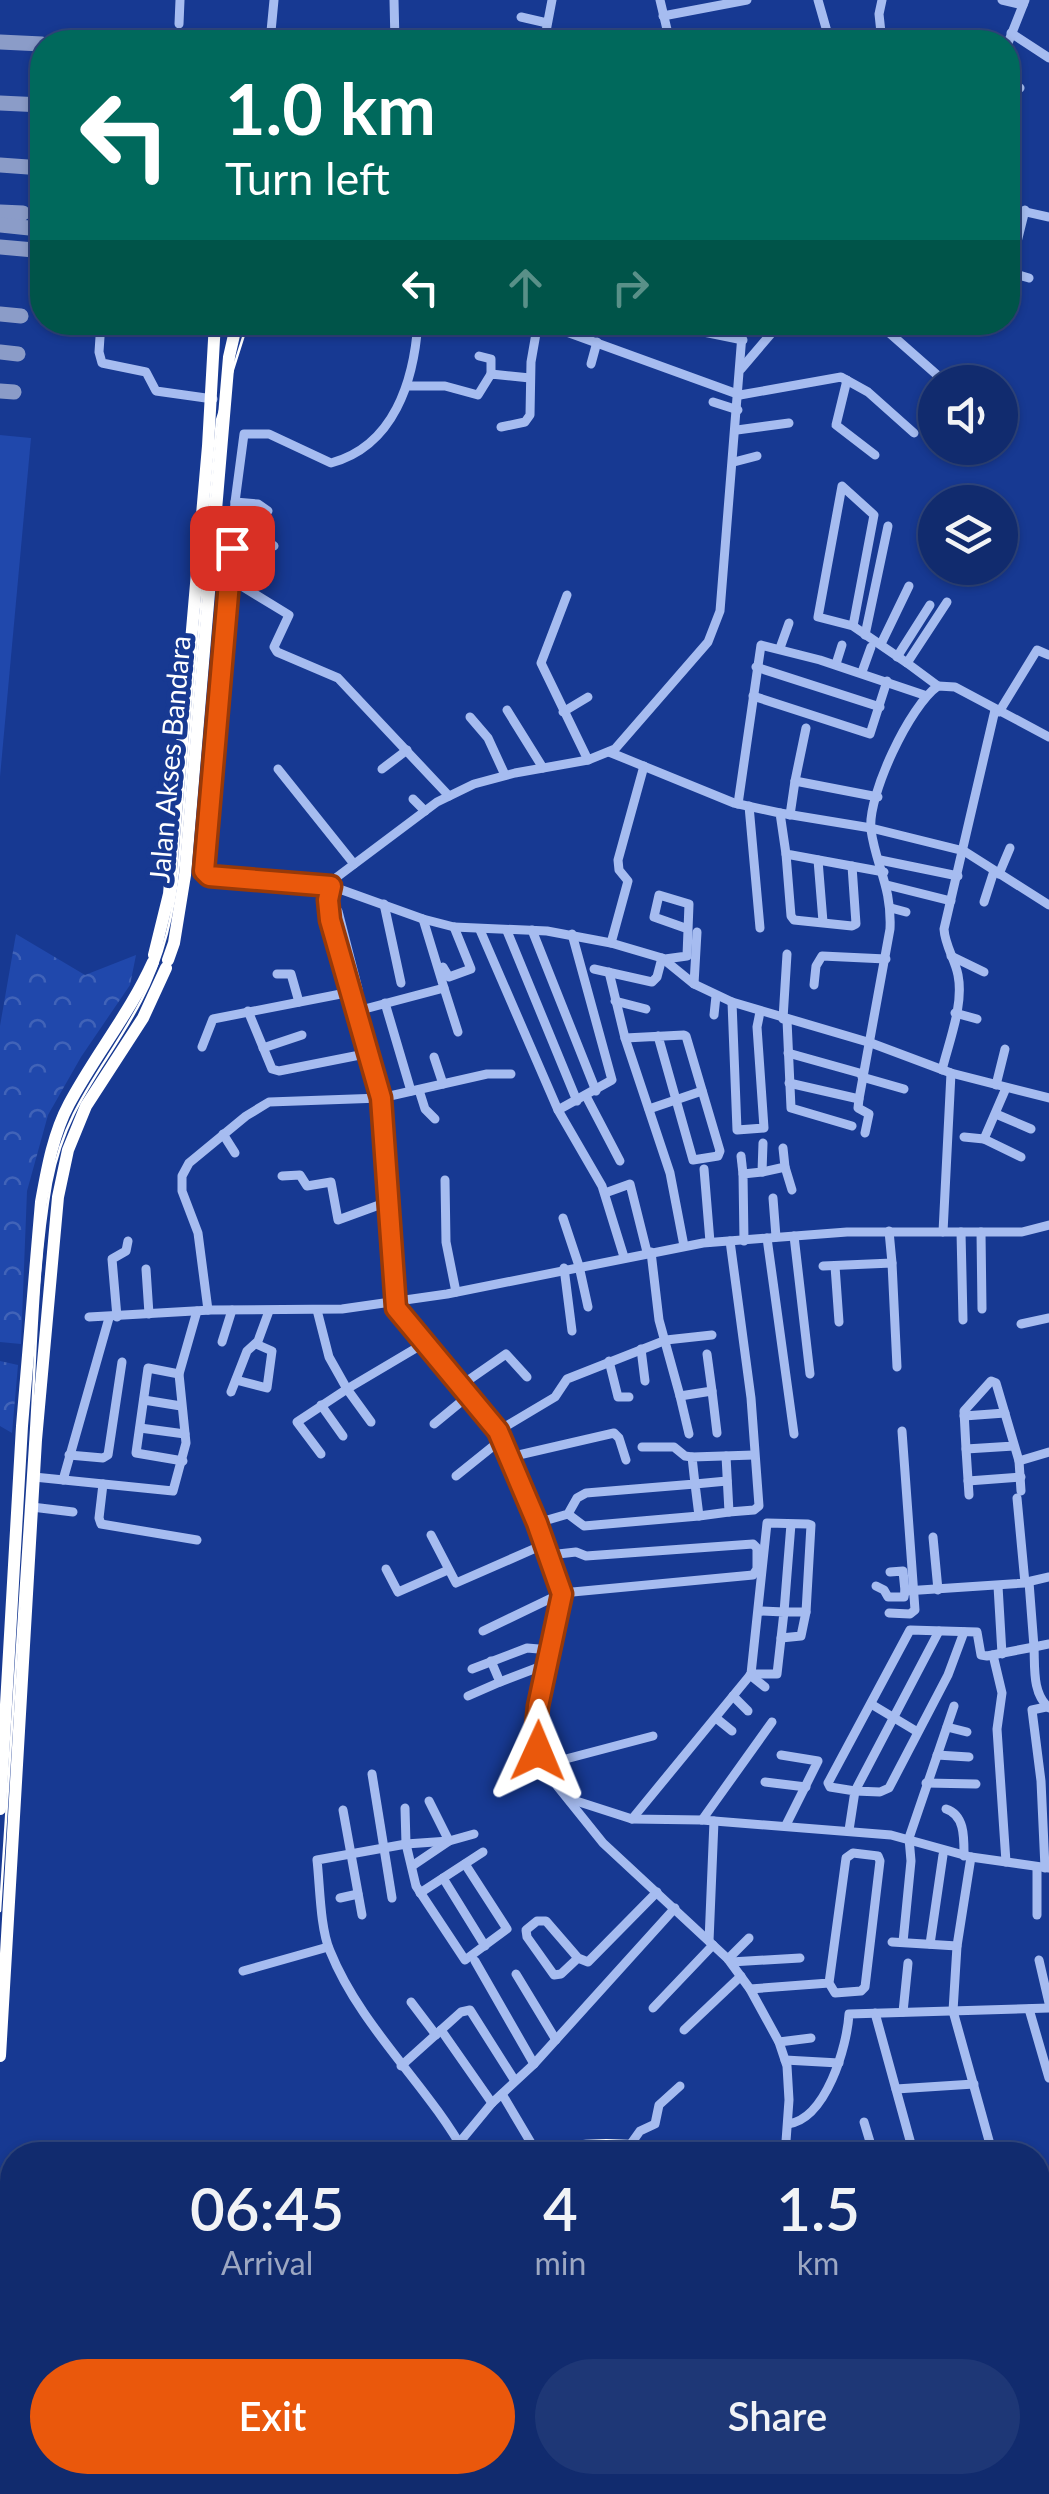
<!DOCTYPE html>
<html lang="en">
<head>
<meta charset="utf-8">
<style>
	body { margin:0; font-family:Lato,sans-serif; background:#1e3776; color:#f1f3f6; height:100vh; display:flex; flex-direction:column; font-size:38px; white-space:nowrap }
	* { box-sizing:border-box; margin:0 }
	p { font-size:32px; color:#9ca7c2 }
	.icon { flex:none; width:55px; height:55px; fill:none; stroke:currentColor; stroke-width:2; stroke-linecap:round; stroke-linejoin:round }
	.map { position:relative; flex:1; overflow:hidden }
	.details { position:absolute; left:0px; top:2142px; width:1050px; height:352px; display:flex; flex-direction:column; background:#112b6e; border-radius:40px 40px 0 0; box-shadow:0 2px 8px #0004,0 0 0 2px #304781 }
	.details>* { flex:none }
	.banner { position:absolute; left:30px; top:30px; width:990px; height:305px; border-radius:40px; box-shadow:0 2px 8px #0004,0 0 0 2px #304781; background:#00695c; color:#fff; overflow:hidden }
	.buttons { position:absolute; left:918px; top:365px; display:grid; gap:20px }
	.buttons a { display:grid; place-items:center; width:100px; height:100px; border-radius:50%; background:#112b6e; box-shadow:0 2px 8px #0004,0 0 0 2px #304781; font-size:50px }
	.pin { position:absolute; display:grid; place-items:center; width:85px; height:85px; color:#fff; margin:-42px; border-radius:20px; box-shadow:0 5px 15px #0006 }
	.me { position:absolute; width:110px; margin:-55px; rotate:1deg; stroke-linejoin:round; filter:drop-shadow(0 0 8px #0008) }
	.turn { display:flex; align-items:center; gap:35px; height:210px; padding:0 30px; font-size:45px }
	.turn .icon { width:130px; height:130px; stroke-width:2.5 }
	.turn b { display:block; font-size:70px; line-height:85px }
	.lanes { display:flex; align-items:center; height:95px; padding:0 30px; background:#0003; justify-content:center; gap:50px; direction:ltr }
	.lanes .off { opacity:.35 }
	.eta { display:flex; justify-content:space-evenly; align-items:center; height:170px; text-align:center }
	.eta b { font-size:60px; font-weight:600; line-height:70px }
	.cta { display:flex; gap:20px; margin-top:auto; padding:20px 30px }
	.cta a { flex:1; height:115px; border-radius:60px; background:#ea580c; color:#fff; font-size:40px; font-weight:600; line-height:115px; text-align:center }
	.cta a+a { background:#1e3776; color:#f1f3f6 }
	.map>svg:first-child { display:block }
</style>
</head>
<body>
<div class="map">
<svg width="1049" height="2494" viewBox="0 0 1049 2494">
	<defs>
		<pattern id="forest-crowns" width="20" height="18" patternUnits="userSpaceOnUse" patternTransform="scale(2.5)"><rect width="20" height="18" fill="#2048ac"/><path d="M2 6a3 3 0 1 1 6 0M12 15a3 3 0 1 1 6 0" fill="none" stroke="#4163b8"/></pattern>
	</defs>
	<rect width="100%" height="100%" fill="#173992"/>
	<path fill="#2048ac" d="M0,435l31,3 -31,339z"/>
	<g fill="url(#forest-crowns)">
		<path d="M16,934l69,41 51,-20 -6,30 -49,72 -33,58 -21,76 -6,153 -21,-2v-316z"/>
		<path d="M0,1361l18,4 -6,68 -12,-7z"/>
	</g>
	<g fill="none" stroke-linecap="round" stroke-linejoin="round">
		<g stroke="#8b9cc8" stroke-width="15">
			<path d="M0,42l42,2"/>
			<path d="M0,103l42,2"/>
			<path d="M0,165l42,3"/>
			<path d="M0,212l23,1"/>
			<path d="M0,225l39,4"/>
			<path d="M0,247l34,3"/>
			<path d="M0,314l21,2"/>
			<path d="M0,352l18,2"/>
			<path d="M0,391l14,1"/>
		</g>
		<g stroke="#a6bcf0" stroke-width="9">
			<path d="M394,0l1,42"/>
			<path d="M660,0l10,42"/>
			<path d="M818,0l12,42"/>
			<path d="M882,0l-3,14 3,28"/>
			<path d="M1002,0l21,5"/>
			<path d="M663,16l84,-16"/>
			<path d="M521,17l26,6"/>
			<path d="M179,24l1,-24"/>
			<path d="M1011,33l38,25"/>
			<path d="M177,42l1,-8"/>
			<path d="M270,42l4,-42"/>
			<path d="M544,42l8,-42"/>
			<path d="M635,42l32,-9"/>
			<path d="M1008,43l17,-43"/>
			<path d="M1008,83l12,5"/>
			<path d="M1008,208l41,9"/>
			<path d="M1008,272l21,6"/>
			<path d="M1008,278l17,-68"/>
			<path d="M101,322l-2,30 3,11 44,9 10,19 57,8"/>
			<path d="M418,322c-4,59 -24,124 -87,141l-62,-29h-25l-9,68 -29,372 125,12 92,33 31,8 93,4 64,12 51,15 32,26 38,18 139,41 80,30 98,25"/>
			<path d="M539,322l201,73 101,-18 27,15 46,41"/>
			<path d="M743,322l-23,289 -12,31 -93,107 -27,11 -73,13 -41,11 -37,18 -100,75c-10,14 -9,26 -7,43l51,178 15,211 102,122 64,162 -26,135 5,32 17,27 45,56 125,116 22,30 29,53 8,24 2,34 -4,55"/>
			<path d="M877,322l59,52"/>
			<path d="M684,328l59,12"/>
			<path d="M479,356l12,3v15"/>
			<path d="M591,364l6,-22"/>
			<path d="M741,369l40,-47"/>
			<path d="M847,380l-11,45 39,30"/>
			<path d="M409,386h36l33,9 13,-21 39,4"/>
			<path d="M713,402l25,8"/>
			<path d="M501,427l24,-5 5,-7 1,-53 7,-40"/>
			<path d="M737,430l52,-7"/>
			<path d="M734,462l23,-6"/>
			<path d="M235,502l23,2 10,7"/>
			<path d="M234,518l40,28"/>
			<path d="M230,579l59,36 -15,32 3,5 61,26 111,118"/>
			<path d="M567,595l-26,68 47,97"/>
			<path d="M853,626l21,-111 -32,-29 -24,131 35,9 54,37"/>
			<path d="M865,635l23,-109"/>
			<path d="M881,644l28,-58"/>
			<path d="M780,648l9,-25"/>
			<path d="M897,657l33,-52"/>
			<path d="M836,664l6,-19"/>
			<path d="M756,667l124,40"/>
			<path d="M862,672l9,-25"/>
			<path d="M938,686l-31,-23 40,-61"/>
			<path d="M753,696l117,38 17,-53"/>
			<path d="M507,710l36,58"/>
			<path d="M563,712l25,-15"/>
			<path d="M999,712l38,-62 12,5"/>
			<path d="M470,717l18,21 17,37"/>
			<path d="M609,752l125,51 46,10 6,41 98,18"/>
			<path d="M278,769l76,95"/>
			<path d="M382,769l25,-19"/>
			<path d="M795,781l11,-53"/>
			<path d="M413,799l12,12"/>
			<path d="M738,804l23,-159 59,15 104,35"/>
			<path d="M749,806l11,122"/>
			<path d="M780,813l91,15 93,23 85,54"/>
			<path d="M790,815l5,-34 83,16"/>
			<path d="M786,854l5,62 3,4 58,6 4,-2 -4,-58"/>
			<path d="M818,860l5,62"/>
			<path d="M880,860l78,16"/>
			<path d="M999,874l11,-26"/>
			<path d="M887,885l64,16"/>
			<path d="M984,902l10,-31"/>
			<path d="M384,904l17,79"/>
			<path d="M328,908l10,3 20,78 -6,7"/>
			<path d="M891,908l15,4"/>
			<path d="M480,930l78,180 44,76 22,71"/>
			<path d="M532,930l64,161"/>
			<path d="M507,931l70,170"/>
			<path d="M611,943l17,-62 -9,-11 -1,-10 26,-94"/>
			<path d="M951,956l33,16"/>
			<path d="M665,959l22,-3 2,-52 -30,-9 -5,22 34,12"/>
			<path d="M443,967l6,10 22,-8 -17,-42"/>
			<path d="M594,969l58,13 5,-5 5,-19"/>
			<path d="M609,972l16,66 45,135 14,73"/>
			<path d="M277,974h14l8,28"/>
			<path d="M694,984l3,-52"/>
			<path d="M814,985l2,-19 6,-10 64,3"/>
			<path d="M444,988l14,44"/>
			<path d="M615,1001l31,8"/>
			<path d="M732,1002l5,128 27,-2 -7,-101 3,-15"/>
			<path d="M385,1003l26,88"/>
			<path d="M248,1011l24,58 7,2 91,-18"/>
			<path d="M357,1011l87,-23 -21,-69"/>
			<path d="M955,1013l22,6"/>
			<path d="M714,1015l2,-19"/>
			<path d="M783,1019l4,-65"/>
			<path d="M787,1020l4,88 61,18"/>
			<path d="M625,1038l59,-3 2,1 34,115 -2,5 -25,4 -35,-124"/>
			<path d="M202,1047l11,-28 138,-27"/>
			<path d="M263,1048l39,-13"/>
			<path d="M788,1053l75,21"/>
			<path d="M434,1057l9,27"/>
			<path d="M942,1070c7,-29 22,-65 16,-95 -3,-16 -13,-29 -14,-46l51,-219"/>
			<path d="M862,1077l42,12"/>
			<path d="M789,1083l70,16"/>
			<path d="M996,1085l9,-36"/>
			<path d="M419,1090l6,19 10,10"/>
			<path d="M586,1096l34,65"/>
			<path d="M649,1109l53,-18"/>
			<path d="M558,1110l54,-30 -40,-146"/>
			<path d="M996,1114l35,15"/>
			<path d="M865,1133l4,-19 -11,-6 1,-9 31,-170c2,-42 -14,-63 -19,-99 -4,-34 39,-125 67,-144l17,1 94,50"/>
			<path d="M223,1134l12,19"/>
			<path d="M964,1137l20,2 22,-51"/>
			<path d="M984,1139l37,18"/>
			<path d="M741,1156l2,18"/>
			<path d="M785,1167l7,23"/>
			<path d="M704,1169l6,73"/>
			<path d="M762,1172l23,-5 -2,-19"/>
			<path d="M282,1176l18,-1 7,11 24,-4 7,38 52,-19"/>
			<path d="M445,1180l1,62 10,50"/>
			<path d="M605,1193l25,-9 17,68"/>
			<path d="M773,1198l3,39"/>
			<path d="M563,1218l16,48 9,41"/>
			<path d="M889,1231l3,32"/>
			<path d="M943,1232l8,-159"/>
			<path d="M961,1232l2,88"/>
			<path d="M981,1232l1,77"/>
			<path d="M794,1236l16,138"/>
			<path d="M767,1238l27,196"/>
			<path d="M744,1241l-1,-67 19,-2 1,-29"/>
			<path d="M651,1252l8,68 21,76 32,-5 5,42"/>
			<path d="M823,1266l69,-3 5,104"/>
			<path d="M835,1266l4,56"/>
			<path d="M564,1268l8,63"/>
			<path d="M146,1269l3,45"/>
			<path d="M208,1310l-10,-77 -16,-42v-15l7,-13 57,-47 23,-14 112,-4 106,-24h24"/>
			<path d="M317,1310l12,47 18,32 -50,33 24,32"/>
			<path d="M89,1317l122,-7 131,-1 105,-15 256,-51 144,-11h175l27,-7"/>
			<path d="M117,1317l-5,-58 14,-8 2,-10"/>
			<path d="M1021,1324l28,-6"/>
			<path d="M222,1342l10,-32"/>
			<path d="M641,1349l4,32"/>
			<path d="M707,1354l5,37"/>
			<path d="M609,1361l9,36h11"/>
			<path d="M179,1374l-31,-6 -12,85 47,8"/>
			<path d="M236,1380l31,8 5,-37 -16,-7"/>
			<path d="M460,1386l46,-32 21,23"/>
			<path d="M231,1392l16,-41 11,-10 11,-30"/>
			<path d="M680,1396l9,38"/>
			<path d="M144,1400l37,6"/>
			<path d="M321,1405l22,31"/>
			<path d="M964,1416l41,-3"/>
			<path d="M371,1422l-24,-33 76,-45"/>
			<path d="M434,1424l34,-28"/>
			<path d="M140,1428l45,6"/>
			<path d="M498,1431l57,-34 12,-18 99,-39 46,-5"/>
			<path d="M1014,1446l-48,3 -2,-38 27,-30 5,2 23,78 2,30"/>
			<path d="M642,1447h32l11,9 7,1"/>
			<path d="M966,1449l3,46"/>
			<path d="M69,1455l34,3 5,-3 14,-93"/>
			<path d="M510,1457l104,-24 5,5 7,22"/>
			<path d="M1019,1461l30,-9"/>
			<path d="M456,1476l46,-37"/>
			<path d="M34,1477l139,14 13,-48 -7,-69 18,-63"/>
			<path d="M63,1480l46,-162"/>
			<path d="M968,1481l53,-4"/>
			<path d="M103,1484l-4,34 2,6 96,16"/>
			<path d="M32,1507l41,5"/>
			<path d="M729,1512l25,-2 5,-4 -8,-108 -21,-157"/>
			<path d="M568,1514l16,12 115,-10 -4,-32 32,-3"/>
			<path d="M699,1516l30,-4 -3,-56"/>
			<path d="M537,1523l31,-9 9,-16 9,-5 109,-9 -3,-27 62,-2"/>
			<path d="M431,1535l25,48 89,-39"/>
			<path d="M933,1537l5,53"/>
			<path d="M386,1569l12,23 50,-22"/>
			<path d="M890,1572l13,-1 2,20 120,-8 -8,-85"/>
			<path d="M1027,1582l22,-5"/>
			<path d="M1029,1582l5,65 15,-3"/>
			<path d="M876,1586l8,4 4,7h16l1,-6"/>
			<path d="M998,1586l4,68"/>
			<path d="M889,1613l21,1 5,-4 -13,-179"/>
			<path d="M483,1631l79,-38 191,-18 4,-6v-21l-4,-4 -167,12 -10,-4 -27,3"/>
			<path d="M939,1631l-84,160 25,1 9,-4 59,-113 16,-43"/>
			<path d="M781,1638l20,-2 5,-24"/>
			<path d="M993,1655l9,38 -5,36 9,133"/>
			<path d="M472,1669l55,-21 24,2"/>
			<path d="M751,1674h26l7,-62 -25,-1"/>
			<path d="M750,1675l15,12"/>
			<path d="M500,1682l47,-18"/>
			<path d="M468,1696l32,-14 -9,-21"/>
			<path d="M733,1696l15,15"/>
			<path d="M871,1704l45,27"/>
			<path d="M716,1718l16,13"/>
			<path d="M947,1727l20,5"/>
			<path d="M781,1755l37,6 -32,64"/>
			<path d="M937,1755l32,2"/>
			<path d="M543,1765l110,-29"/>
			<path d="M372,1774l20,124"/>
			<path d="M765,1782l41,5"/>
			<path d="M926,1783l50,1"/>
			<path d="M570,1799l62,20 70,1 189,15 80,22 78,11"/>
			<path d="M405,1808l1,36 10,42 49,74 42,-31 -42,-65"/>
			<path d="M946,1809c19,6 18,29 18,47"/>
			<path d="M343,1810l19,105"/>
			<path d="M632,1819l119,-145 16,-151 41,1 3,1 -5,87h-22l7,-88"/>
			<path d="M702,1820l70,-98"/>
			<path d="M849,1830l6,-39 -25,-4 -2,-4 82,-153 67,2 4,23 6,1 47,-9c1,21 -2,46 15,61"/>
			<path d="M971,1857l-14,89 -4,65 40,144"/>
			<path d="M412,1866l37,-25 -20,-40"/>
			<path d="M1037,1867v48"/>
			<path d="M1045,1868l-4,-87 -9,-71 14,-3"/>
			<path d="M443,1878l42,68"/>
			<path d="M420,1893l63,-41"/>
			<path d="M340,1898l18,-4"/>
			<path d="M709,1941l5,-120"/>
			<path d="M892,1942l65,4"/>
			<path d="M903,1942l8,-81 -2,-23 45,-132"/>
			<path d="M930,1944l13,-89"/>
			<path d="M578,1958l-17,16 -7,1 -27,-38 -1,-7 11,-9h9l32,37 10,4 69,-70"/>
			<path d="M728,1959l21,-21"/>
			<path d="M1039,1960l10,43"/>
			<path d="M475,1961l59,103"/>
			<path d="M731,1962l69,-4"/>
			<path d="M243,1971l85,-24"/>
			<path d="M516,1974l40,66"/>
			<path d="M750,1989l79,-6 17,-125 7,-5 25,3 2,5 -15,126 -4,4 -26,2 -6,-10"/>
			<path d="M411,2002l25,33"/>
			<path d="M653,2008l60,-63"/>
			<path d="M1029,2009l20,69"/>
			<path d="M903,2012l5,-49"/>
			<path d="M875,2013l39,142"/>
			<path d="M441,2030l51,73"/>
			<path d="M684,2030l57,-54"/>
			<path d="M779,2042l32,-4"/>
			<path d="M785,2060l54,3"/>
			<path d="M401,2066l60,-54 9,-2 45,71"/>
			<path d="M896,2089l78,-5"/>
			<path d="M502,2094l35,59"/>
			<path d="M864,2122l10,33"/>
			<path d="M788,2124c38,-5 59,-77 61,-110l200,-6"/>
			<path d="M459,2143l33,-40 42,-39 141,-156"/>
			<path d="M630,2145l10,-14 15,-7 4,-19 21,-19"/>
			<path d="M466,2155c-39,-71 -105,-127 -136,-204 -10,-23 -10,-65 -13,-91l89,-16 43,-3 25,-7"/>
			<path d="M1038,2174l11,-1"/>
			<path d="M1038,2378l11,-1"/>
			<path d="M444,2482l2,12"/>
			<path d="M787,2482l46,9"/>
			<path d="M918,2482l2,12"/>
			<path d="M531,2494l1,-12"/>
			<path d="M613,2494l2,-12"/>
			<path d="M774,2494l2,-12"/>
			<path d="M856,2494l1,-12"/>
			<path d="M885,2494l1,-12"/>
			<path d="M894,2494v-12"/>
			<path d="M955,2494l2,-12"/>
			<path d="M1006,2494l1,-12"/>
		</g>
		<g stroke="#fff" stroke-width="12">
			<path d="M154,955l15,-61 39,-448 7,-124"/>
			<path d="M168,960l6,-17 11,-68 44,-518 8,-35"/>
			<path d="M0,1809l22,-383 19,-224c6,-33 12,-68 28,-98 26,-49 61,-91 84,-142"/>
			<path d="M0,2056l36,-616 22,-243 10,-47 18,-44 57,-88 23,-50"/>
			<path d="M529,2155c54,-15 110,-12 164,0"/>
			<path d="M1038,2348l11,6"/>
			<path d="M0,2444l3,50"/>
			<path d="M107,2494l16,-12"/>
			<path d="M124,2494l12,-12"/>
		</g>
		<path stroke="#fff" stroke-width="2.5" d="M0,1911c10,-154 20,-309 30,-463 6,-86 6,-179 21,-265 15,-80 55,-115 90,-182 23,-44 33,-89 38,-138l38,-443 31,-98"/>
	</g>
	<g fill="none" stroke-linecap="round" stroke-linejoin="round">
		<defs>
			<path id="route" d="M232,548l-28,323 5,5 122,10 -3,14 2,20 51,178 15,210 102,123 39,92 25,71 -24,112 -2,22 2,23"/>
		</defs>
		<use href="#route" stroke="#983908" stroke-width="25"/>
		<use href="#route" stroke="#ea580c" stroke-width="18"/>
	</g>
	<g text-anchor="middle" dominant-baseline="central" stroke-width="10" stroke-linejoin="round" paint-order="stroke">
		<g font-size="28" fill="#fff" stroke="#173992">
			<text transform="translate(169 759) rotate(-85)">Jalan Akses Bandara</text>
		</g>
	</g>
</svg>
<div class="buttons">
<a><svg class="icon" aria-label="sound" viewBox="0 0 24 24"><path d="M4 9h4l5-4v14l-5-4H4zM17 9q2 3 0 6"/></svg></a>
<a><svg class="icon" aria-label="layers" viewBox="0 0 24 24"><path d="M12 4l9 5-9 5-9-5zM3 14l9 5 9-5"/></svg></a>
</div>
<div class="pin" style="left:232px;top:548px;background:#d93025"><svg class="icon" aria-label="arrive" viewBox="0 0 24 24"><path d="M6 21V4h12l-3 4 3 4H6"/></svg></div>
<svg class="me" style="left:538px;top:1751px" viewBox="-20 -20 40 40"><path d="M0-17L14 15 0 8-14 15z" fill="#ea580c" stroke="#fff" stroke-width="4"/></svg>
<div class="banner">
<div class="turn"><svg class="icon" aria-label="left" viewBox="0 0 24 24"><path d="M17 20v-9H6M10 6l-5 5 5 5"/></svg><div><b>1.0 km</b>Turn left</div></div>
<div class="lanes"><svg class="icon" aria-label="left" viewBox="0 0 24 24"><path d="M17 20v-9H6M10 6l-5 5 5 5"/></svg><svg class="icon off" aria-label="ahead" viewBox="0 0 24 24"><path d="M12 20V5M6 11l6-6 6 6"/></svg><svg class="icon off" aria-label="right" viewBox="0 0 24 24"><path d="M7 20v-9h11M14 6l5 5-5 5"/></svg></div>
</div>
<section class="details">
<div class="eta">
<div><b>06:45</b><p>Arrival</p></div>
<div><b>4</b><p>min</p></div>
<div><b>1.5</b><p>km</p></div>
</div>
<div class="cta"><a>Exit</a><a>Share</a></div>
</section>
</div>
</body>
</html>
